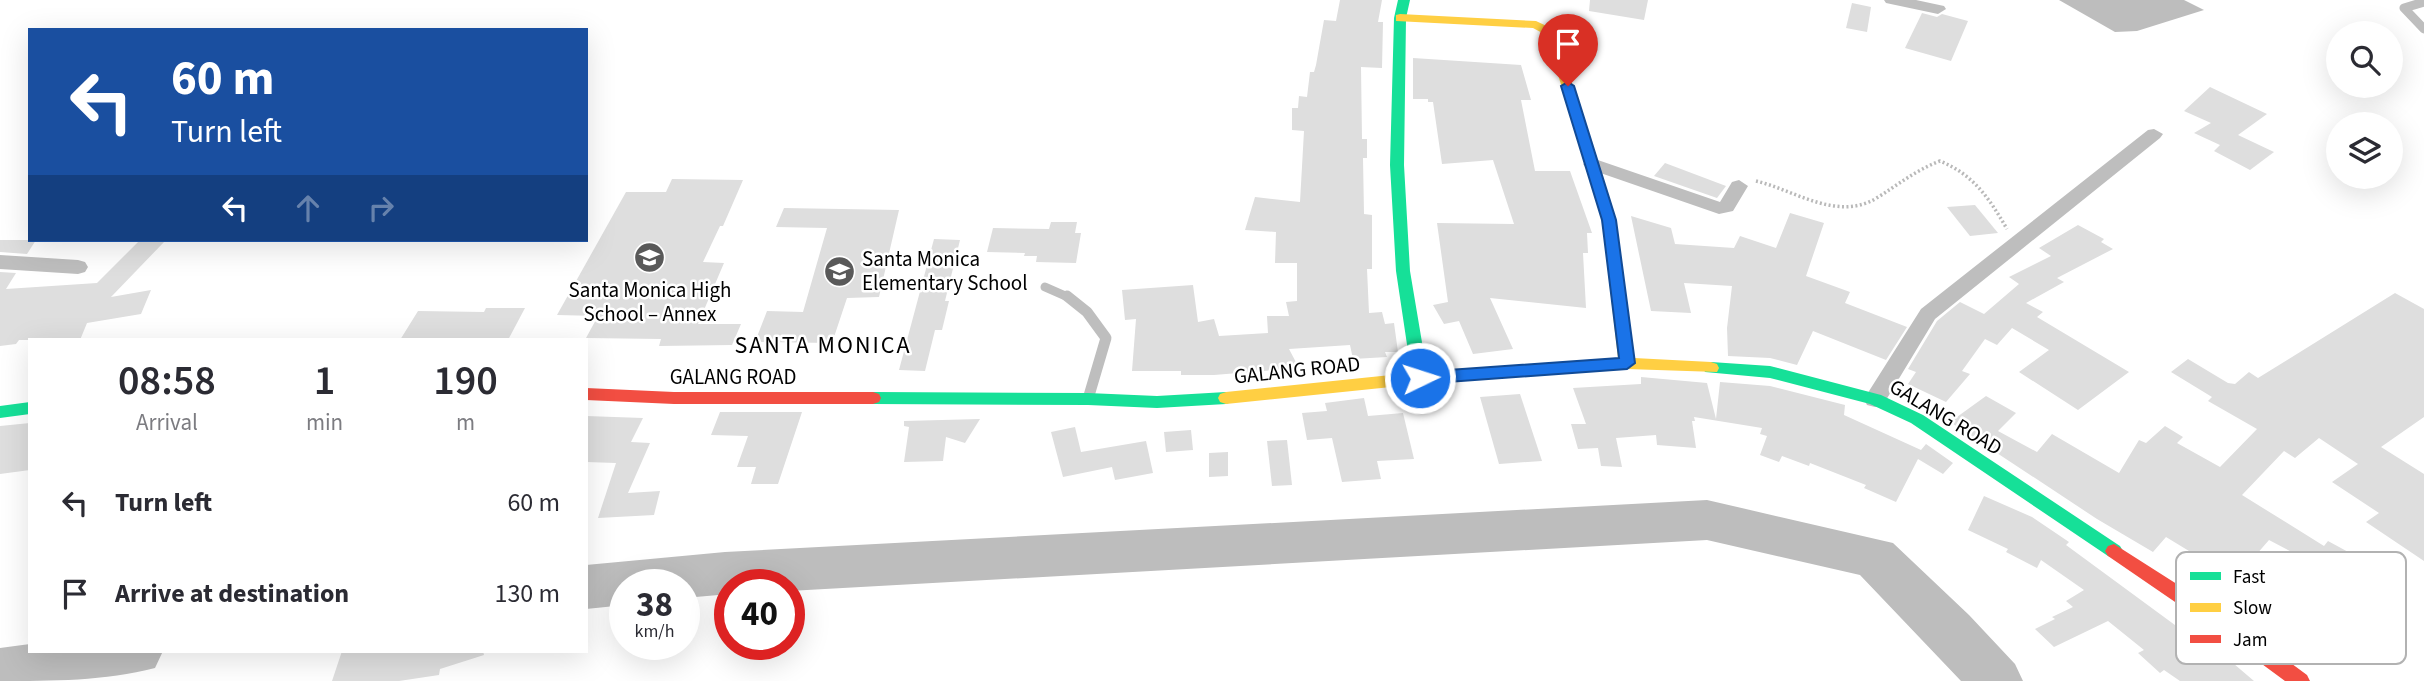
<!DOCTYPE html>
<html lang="en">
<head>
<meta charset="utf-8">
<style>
	body { margin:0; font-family:"Source Sans 3",sans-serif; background:#f2f2f3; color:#2b2b33; height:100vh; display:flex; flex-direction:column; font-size:26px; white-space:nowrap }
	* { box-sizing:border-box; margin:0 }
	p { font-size:23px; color:#7c7c81 }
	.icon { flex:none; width:38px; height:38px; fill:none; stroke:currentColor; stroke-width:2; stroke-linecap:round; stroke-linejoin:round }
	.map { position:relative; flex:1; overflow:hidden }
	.drawer { position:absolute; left:28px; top:338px; width:560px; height:315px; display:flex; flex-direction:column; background:#fff; border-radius:0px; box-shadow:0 7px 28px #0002 }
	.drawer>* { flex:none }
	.banner { position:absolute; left:28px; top:28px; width:560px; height:214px; border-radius:0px; box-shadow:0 7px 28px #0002; background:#1a4fa0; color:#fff; overflow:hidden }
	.buttons { position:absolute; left:2326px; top:21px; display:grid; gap:14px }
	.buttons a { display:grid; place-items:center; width:77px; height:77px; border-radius:50%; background:#fff; box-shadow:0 7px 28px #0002; font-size:35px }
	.speed { position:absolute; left:609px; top:569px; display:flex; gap:14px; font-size:35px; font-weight:700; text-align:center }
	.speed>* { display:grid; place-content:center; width:91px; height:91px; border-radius:50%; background:#fff; box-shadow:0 7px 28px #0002; line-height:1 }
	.speed small { font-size:18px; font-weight:400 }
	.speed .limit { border:10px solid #d22; background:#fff; color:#111 }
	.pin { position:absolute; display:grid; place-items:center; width:60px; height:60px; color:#fff; margin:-72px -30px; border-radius:50% 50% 50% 0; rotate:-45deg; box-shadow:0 0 7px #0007 }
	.pin .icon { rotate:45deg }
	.me { position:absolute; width:77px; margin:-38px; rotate:86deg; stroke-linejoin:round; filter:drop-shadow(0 0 5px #0008) }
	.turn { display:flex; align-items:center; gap:24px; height:147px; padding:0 28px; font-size:32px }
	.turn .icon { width:91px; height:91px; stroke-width:2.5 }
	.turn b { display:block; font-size:49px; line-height:60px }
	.lanes { display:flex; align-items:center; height:66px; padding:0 28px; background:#0003; justify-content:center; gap:35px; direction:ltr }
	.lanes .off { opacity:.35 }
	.eta { display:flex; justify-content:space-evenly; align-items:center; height:119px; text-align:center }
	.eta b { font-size:42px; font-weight:600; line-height:49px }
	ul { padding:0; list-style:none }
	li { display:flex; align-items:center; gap:21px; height:91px; padding:0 28px }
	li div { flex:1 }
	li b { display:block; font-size:26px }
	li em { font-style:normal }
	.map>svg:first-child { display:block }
</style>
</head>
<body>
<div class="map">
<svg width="2424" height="681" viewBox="0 0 2424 681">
	<rect width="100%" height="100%" fill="#fff"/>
	<path fill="#bdbdbd" d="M2059,0h125l20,10 -67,21 -22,1z"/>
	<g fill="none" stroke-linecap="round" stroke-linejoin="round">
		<g fill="#bdbdbd" fill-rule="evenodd">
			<path d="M1707,500l186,43 76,72 46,49 8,17h-62l-101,-106 -153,-35 -918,51v-7h-59v10l-46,4v-14h-59v21l-39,4v-44l139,-13z"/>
			<path d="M30,644v7h133l-8,17c-50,13 -103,13 -155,13v-33z"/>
		</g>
	</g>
	<g fill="#dedede">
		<path d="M1340,0h42l-4,22h5l-1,46 -21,-1 1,72h5v19h-4l1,56 8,1v54h-5l2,44 13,-1 3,12 9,-1 4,29h-13l2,5 -34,2 -3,-14 -61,4 10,19 -85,7h-33v-4h-49l4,-52 -11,1 -3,-30 71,-5 5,37 16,-3 5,17 49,-3 -1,-17h22l-3,-14 11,-1v-38h-22l1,-31 -31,-2 10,-33 45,5 4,-71 -12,-1v-22h6l1,-12 8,1 3,-25h4l2,-7 8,-45 12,1z"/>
		<path d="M1590,0h58l-4,20 -55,-9z"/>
		<path d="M1852,3l19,4 -4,25 -21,-4z"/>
		<path d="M1922,13l15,4 5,-3 26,7 -17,40 -46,-13z"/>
		<path d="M1413,58l108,7 10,35h-10l14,71h35l22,62h-5l1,20h-5l3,55 -96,-10 23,51 -40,5 -14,-33 -15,3 -11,-19 15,-3 -11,-79 77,1 -21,-64 -51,4 -9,-62h-5v-3h-15z"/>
		<path d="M2210,87l57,27 -29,21 36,17 -24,18 -36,-19 6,-6 -26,-12 17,-10 -27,-12z"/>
		<path d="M1665,163l61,23 -9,12 -63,-22z"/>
		<path d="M672,179l71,1 -20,46h-3l-17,36 21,1 -26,61h43l-9,21 -73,1 2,-7 -75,-1 12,-22 -41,-1 69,-123h40z"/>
		<path d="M1975,205l23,28 -28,3 -23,-29z"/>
		<path d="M784,208l115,2 -20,87 -32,1 -15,45 -77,-1 12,-31 36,1 24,-84 -51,-1z"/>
		<path d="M1790,213l34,10 -18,53 44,16 -5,11 62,24 -21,33 -73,-29 -16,34 -27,-7 -42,-2 -1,-28 5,-42 -48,-3 7,30 -40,-2 -20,-95 40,12 4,16 59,4 6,-12 36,12z"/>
		<path d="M1051,222h26l-2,11h6l-5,30 -40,-1 1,-6h-13l1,-3 -38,-1 6,-24 56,1z"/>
		<path d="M2078,225l26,14 -3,3 12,7 -56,29 7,4 -38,21 17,9 -6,5 92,55 -51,38 -59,-38 30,-22 -37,-22 -15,17 -12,-6 -23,32 8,3 -24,28 -38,-18 8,-12 -8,-3 29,-48 23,-19 24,12 35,-30 -10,-7 42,-21 -12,-8z"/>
		<path d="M934,239l26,1 -15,61h4l-7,29h-7l-10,41 -26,-1z"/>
		<path d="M0,240h36l-9,14 -27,-2z"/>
		<path d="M139,241l25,1 -53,55 40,-7 -10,24 -54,9 -7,17h-61l-3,4 -16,2v-74l16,1 -10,16 91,-6z"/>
		<path d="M2395,293l29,16v108l-43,30 43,27v87l-58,-39 13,-9 -47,-31 26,-18 -39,-26 -24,20 -11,-7 -42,44 82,51 4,-5 46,25 -14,22 -91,-48 -34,39 -69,-42 -13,15 -56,-33 -147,-97 36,-26 30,17 -18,18 39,21 15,-18 67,39 20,-33 7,3 19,-17 18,11 -6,6 43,24 37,-38 -49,-28 4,-4 -41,-25 17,-13 40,24 7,1 14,-12 9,6z"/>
		<path d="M486,308h39l-17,32h-108l18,-29 66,1z"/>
		<path d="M1641,377l66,6 9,36 4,-37 50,4 75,19 -1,10 77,35 5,-6 27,19 -10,11 -25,-15 -22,43 -32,-14 2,-3 -56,-22 -1,3 -27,-10 -3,6 -19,-7 7,-19 -7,-2 2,-6 -68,-11 1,4h-3l4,27 -39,-3 -1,-10 -40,3 6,29 -21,-1 -3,-18 -20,1 -7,-25h15l-13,-36 68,-4z"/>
		<path d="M1520,394l22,67 -43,3 -19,-67z"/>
		<path d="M1364,398l4,18 35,-3 11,46 -37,2 4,18 -39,3 -10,-44 -25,2 -5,-27 25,-2 -2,-8z"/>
		<path d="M720,412h82l-24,72h-27l5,-17h-19l11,-31 -37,-1z"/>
		<path d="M586,416l57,2 -12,24 19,1 -22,50 32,-2 -6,24 -56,3 18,-55 -30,-1z"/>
		<path d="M980,419l-15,24 -19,-6 -3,24 -39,1 5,-35 -5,-1v-5z"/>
		<path d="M30,423v47l-30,4v-48z"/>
		<path d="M1075,427l6,25 65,-11 7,32 -38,7 -3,-13 -49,10 -12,-45z"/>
		<path d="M1191,430l2,20 -27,2 -2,-20z"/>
		<path d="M1287,440l5,45 -20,1 -5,-45z"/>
		<path d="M1228,452v24l-19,1v-24z"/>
		<path d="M1984,496l48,21 37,25 -3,3 113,83 6,-4 22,18 3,-3 21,15 -4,4 27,23h-74l-16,-11 -4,3 -22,-20 6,-3 -36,-29 -54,26 -19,-18 20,-10 -3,-2 21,-10 -7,-6 18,-11 -43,-30 -4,8 -31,-16 2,-3 -40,-19z"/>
		<path d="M342,651h141l1,4 -44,14 -1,6 -40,6h-67z"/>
	</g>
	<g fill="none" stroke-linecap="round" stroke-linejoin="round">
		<path stroke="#b9b9b9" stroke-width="3.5" stroke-dasharray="2 2.5" stroke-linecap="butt" d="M1756,181c38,9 80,40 119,18 23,-14 39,-28 65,-38 34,14 49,37 67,68"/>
		<g stroke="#bebebe" stroke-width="9">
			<path d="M2424,2l-20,6 20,21"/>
			<path d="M1045,287l25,11"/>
		</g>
		<path stroke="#bebebe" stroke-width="11" d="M1067,296l20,16 19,26 -18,61"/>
		<g fill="#bebebe" fill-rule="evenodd">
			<path d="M1884,0h32l28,6 2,3 -8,5 -52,-11z"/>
			<path d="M2154,129l9,5 -3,4 -225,181 -52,86 -8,2 -8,-2 -3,-6 57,-90 227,-179z"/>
			<path d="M1592,158l128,44 12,-20 7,-2 9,6 -15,25 -14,3 -133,-46 -3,-4z"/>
			<path d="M0,255l78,5 7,2 3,5 -3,5 -7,2 -78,-5z"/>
		</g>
		<g fill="#16e098" fill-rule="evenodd">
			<path d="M1398,0h12l-4,18 -2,147 6,106 18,107 -2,4h-12l-2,-4 -16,-107 -6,-106 4,-147z"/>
			<path d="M1711,362l59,4 111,29 42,20 197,131 3,5 -3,5 -6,2 -6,-2 -197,-133 -41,-19 -100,-26 -65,-6 -2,-4 2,-4z"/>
			<path d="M873,392l215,1 69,3 69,-4 6,2 2,4 -2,4 -6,2 -69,4 -69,-3 -215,-1 -6,-2 -2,-4 2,-4z"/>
			<path d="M30,402v12l-30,4v-12z"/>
		</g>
		<path fill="#ffcf43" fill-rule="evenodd" d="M1400,14l136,7 19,9 61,190 18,138 77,4 6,2 2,4 -2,4 -90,-3 -207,15 -194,20 -6,-2 -2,-4 2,-4 6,-2 194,-20 198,-14 -16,-138 -56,-185 -13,-7 -137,-7v-6z"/>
		<g fill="#f24e42" fill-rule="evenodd">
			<path d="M586,388l88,4h199l6,2 2,4 -2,4 -6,2h-199l-88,-4z"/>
			<path d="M2114,544l113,72 80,59 3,6h-25l-72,-53 -105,-72 -3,-5 3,-5z"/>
		</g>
	</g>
	<path fill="#1a73e8" stroke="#114b97" stroke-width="2" d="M1568,82l6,4 42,134 19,143 -8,6 -207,15 -5,-2 -3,-4 8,-6 199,-14 -17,-138 -41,-134z"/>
	<defs>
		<symbol id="school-disc" viewBox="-11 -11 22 22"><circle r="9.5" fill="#595959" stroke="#fff"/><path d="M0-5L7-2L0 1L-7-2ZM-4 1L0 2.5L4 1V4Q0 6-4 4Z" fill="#fff"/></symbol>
	</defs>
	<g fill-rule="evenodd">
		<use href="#school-disc" x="632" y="240" width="35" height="35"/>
		<use href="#school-disc" x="822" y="254" width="35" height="35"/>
	</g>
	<g text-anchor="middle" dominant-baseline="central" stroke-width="5" stroke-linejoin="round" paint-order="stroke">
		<g font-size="21" fill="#000" stroke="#fff" text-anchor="start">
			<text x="862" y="259">Santa Monica<tspan x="862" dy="24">Elementary School</tspan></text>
			<text x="650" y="290" text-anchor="middle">Santa Monica High<tspan x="650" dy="24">School – Annex</tspan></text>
		</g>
		<g font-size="21" fill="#000" stroke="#fff">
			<text transform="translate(1297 370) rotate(-6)">GALANG ROAD</text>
			<text x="733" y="377">GALANG ROAD</text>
			<text transform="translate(1946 417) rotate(31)">GALANG ROAD</text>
		</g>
		<g font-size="24" letter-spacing="2" fill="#000" stroke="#fff">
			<text x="823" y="345">SANTA MONICA</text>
		</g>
	</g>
	<rect x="2176" y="552" width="230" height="112" rx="10" fill="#fff" stroke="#b2b2b2" stroke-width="2"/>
	<rect x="2190" y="572" width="31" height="8" fill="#16e098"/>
	<rect x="2190" y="603" width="31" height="9" fill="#ffcf43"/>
	<rect x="2190" y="635" width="31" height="8" fill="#f24e42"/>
	<g font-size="19" fill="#000">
		<text x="2233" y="583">Fast</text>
		<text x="2233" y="614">Slow</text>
		<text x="2233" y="646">Jam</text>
	</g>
</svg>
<div class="buttons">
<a><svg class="icon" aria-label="search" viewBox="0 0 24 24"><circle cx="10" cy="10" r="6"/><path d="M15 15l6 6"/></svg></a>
<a><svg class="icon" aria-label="layers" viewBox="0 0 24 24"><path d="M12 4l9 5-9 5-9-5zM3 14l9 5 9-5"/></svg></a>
</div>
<div class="speed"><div>38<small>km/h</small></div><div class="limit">40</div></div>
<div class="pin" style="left:1568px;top:86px;background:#d93025"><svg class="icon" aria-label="arrive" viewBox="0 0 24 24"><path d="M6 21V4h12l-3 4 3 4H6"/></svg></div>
<svg class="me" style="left:1420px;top:378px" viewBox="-20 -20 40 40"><circle r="17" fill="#1a73e8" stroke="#fff" stroke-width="3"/><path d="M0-11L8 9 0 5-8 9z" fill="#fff"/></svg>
<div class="banner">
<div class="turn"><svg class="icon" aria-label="left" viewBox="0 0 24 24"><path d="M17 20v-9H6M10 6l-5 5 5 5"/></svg><div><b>60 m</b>Turn left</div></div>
<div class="lanes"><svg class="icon" aria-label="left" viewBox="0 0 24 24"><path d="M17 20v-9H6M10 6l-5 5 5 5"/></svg><svg class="icon off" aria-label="ahead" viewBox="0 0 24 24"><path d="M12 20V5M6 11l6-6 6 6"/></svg><svg class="icon off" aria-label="right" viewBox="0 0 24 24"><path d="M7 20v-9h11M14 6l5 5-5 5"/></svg></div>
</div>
<section class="drawer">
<div class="eta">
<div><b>08:58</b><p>Arrival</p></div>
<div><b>1</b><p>min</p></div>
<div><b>190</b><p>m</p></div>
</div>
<ul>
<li><svg class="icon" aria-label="left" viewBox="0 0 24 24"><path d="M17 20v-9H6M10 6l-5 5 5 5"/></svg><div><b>Turn left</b></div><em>60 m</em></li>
<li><svg class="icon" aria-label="arrive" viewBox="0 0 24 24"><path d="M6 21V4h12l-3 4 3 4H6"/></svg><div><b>Arrive at destination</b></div><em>130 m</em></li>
</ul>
</section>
</div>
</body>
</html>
